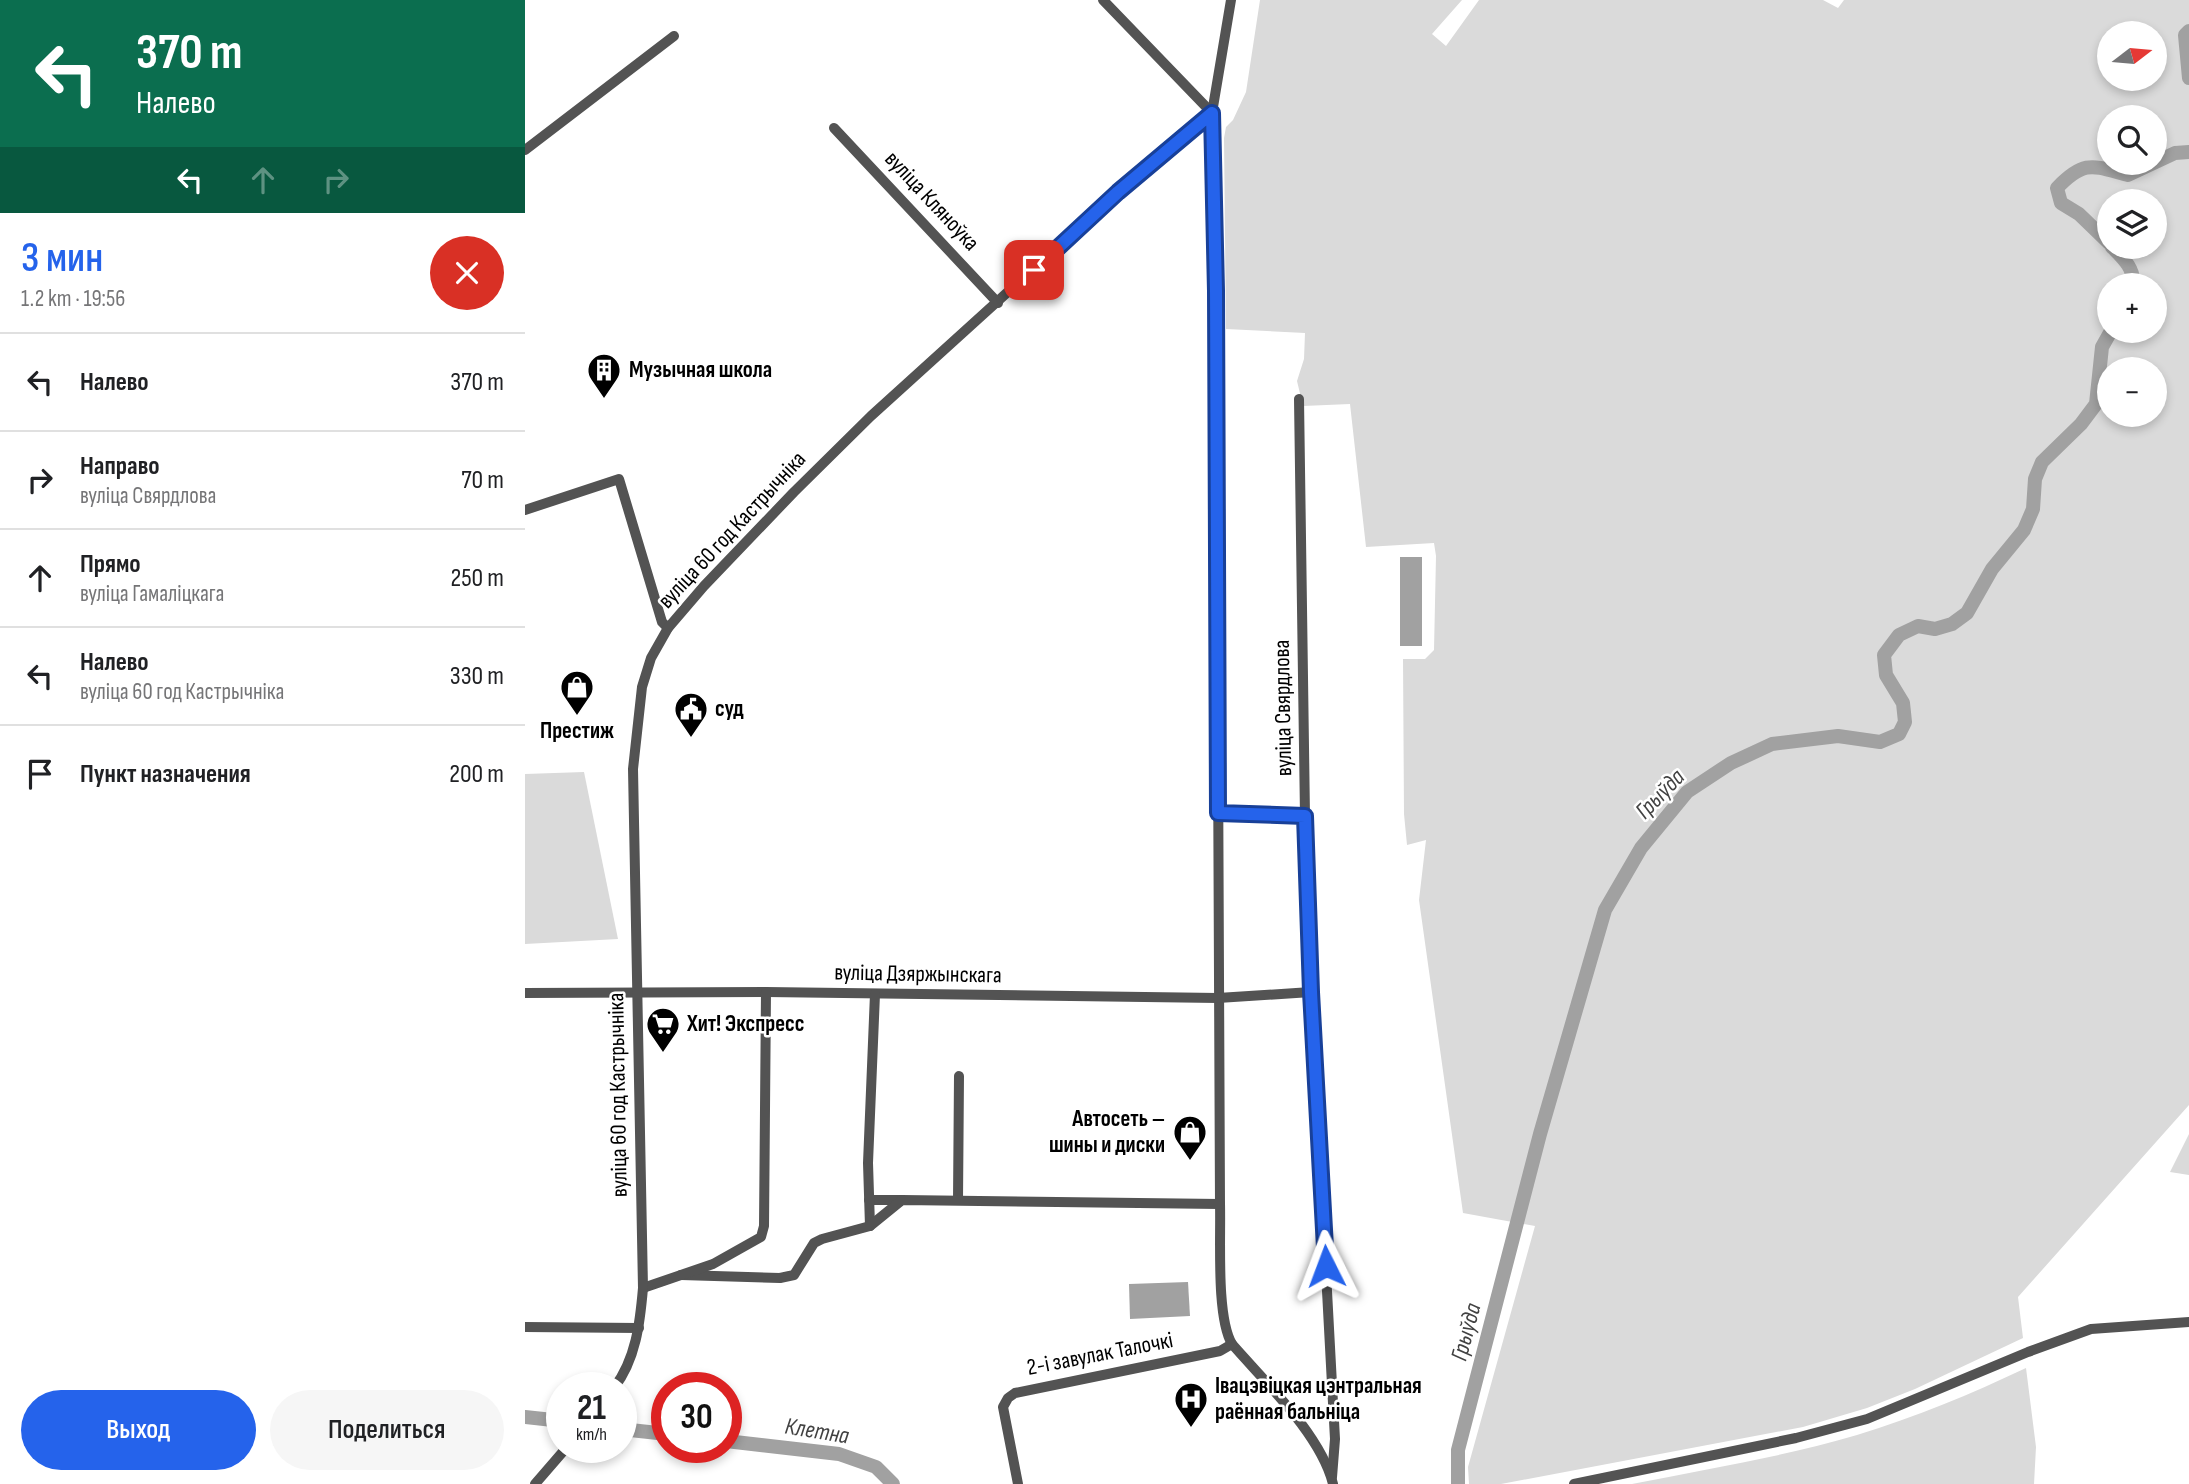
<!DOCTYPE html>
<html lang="ru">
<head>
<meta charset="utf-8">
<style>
	body { margin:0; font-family:"Sofia Sans Condensed",sans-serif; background:#f6f6f6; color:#202124; height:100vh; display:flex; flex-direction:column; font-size:26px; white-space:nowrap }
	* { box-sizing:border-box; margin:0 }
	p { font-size:23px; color:#757577 }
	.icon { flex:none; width:38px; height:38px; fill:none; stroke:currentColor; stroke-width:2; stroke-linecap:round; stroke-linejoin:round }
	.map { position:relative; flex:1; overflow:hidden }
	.side { display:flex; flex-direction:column; background:#fff; width:525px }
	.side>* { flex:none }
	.top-card { background:#0b6e4f; color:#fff; overflow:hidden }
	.needle { width:46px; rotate:74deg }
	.fabs { position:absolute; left:1572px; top:21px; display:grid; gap:14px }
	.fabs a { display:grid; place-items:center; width:70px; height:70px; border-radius:50%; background:#fff; box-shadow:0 4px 10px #0003; font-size:35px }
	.speed { position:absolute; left:21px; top:1372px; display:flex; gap:14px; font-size:35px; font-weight:700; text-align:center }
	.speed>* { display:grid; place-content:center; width:91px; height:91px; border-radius:50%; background:#fff; box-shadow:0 4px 10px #0003; line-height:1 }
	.speed small { font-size:18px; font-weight:400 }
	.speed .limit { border:10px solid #d22; background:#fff; color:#111 }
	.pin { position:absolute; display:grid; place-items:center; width:60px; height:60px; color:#fff; margin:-30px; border-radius:14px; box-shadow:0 4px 10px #0006 }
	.me { position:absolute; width:77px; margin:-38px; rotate:357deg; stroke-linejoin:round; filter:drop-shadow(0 0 5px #0008) }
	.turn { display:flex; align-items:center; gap:24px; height:147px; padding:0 21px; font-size:32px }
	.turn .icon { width:91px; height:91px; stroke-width:2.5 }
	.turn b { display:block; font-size:49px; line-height:60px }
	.lanes { display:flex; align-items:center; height:66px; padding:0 21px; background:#0003; justify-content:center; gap:35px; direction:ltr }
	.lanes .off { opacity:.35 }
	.round { display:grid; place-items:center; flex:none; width:74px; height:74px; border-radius:37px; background:#f6f6f6 }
	.head { display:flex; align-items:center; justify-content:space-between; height:119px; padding:0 21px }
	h1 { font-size:42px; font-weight:600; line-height:52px; color:#2563eb }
	.action { display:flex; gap:14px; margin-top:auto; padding:14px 21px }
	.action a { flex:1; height:80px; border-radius:42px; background:#2563eb; color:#fff; font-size:28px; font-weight:600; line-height:80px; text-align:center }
	.action a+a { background:#f6f6f6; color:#202124 }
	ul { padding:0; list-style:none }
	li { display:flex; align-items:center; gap:21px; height:98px; padding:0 21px; border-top:2px solid #e0e0e0 }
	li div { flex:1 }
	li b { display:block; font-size:26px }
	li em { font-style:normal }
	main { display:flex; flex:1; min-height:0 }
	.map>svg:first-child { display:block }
</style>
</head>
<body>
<main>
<section class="side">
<div class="top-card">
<div class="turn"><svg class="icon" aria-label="left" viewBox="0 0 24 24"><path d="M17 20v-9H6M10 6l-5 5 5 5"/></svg><div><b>370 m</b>Налево</div></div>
<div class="lanes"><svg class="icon" aria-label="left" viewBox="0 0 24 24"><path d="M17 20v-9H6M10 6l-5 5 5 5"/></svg><svg class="icon off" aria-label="ahead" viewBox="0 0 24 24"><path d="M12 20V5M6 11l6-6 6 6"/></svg><svg class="icon off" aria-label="right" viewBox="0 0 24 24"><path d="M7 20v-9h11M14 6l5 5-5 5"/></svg></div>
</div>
<div class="head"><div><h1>3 мин</h1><p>1.2 km · 19:56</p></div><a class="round" style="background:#d93025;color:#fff"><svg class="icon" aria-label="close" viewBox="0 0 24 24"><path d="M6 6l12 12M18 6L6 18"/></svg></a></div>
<ul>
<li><svg class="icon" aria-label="left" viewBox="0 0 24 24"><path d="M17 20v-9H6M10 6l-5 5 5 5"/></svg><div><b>Налево</b></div><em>370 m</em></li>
<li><svg class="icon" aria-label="right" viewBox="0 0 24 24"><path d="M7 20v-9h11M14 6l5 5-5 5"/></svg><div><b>Направо</b><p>вуліца Свярдлова</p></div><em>70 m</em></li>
<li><svg class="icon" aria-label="ahead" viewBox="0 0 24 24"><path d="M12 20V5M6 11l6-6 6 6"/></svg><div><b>Прямо</b><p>вуліца Гамаліцкага</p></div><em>250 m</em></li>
<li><svg class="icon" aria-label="left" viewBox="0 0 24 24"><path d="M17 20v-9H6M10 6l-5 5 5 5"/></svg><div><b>Налево</b><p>вуліца 60 год Кастрычніка</p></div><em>330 m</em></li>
<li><svg class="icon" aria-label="arrive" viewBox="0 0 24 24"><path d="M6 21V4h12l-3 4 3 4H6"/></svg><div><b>Пункт назначения</b></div><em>200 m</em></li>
</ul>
<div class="action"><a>Выход</a><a>Поделиться</a></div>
</section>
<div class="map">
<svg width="1664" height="1484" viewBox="0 0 1664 1484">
	<rect width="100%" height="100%" fill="#fff"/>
	<g fill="#dadada" fill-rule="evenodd">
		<path d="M735,0h202l-30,34 14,12 33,-46h344l15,8 6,-8h345v1105l-171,192 5,41 -108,51 -48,19 -64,19 -302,57h-32l-1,-17 67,-241 -72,-13 -44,-313 7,-60 -19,5 -3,-31 -1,-155h22l9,-9 2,-94 -2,-13 -68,4 -16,-143 -47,2 -6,-25 7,-22 1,-26 -79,-4 -2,-191 2,-11 7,-7 13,-28zM1584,33h45v46h-45zM1584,117h45v46h-45zM1584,201h45v46h-45zM1584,285h45v46h-45zM1584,369h45v46h-45z"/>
		<path d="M59,772l34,167 -93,5v-170z"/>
		<path d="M1664,1134v41l-19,-3z"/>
		<path d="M1501,1368l10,79 -2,37h-402c74,-15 151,-27 225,-49 59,-18 114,-41 169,-67z"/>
	</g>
	<g fill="#a1a1a1">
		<rect x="875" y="557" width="22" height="89"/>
		<path d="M663,1282l2,34 -60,3 -1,-35z"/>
	</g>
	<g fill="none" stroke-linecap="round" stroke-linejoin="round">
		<g stroke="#a1a1a1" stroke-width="14">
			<path d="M1664,31l-4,4 4,43"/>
			<path d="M1584,243l-30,-29 -18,-11 -4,-15c28,-29 36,-22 71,-13l47,-22 14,-1"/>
			<path d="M1587,247c11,11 23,22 21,38"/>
			<path d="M0,1417l37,4"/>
			<path d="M96,1429l46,5"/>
			<path d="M201,1441l113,13 37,13 17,17"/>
			<path d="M933,1484v-34l82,-316 65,-224 36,-62 46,-56 44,-29 41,-19 66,-8 42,6 19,-8 6,-12 -2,-19 -17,-28 -2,-20 15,-20 19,-9 17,3 17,-5 15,-11 25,-44 32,-39 9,-21 2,-30 7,-17 39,-38 15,-20 6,-57 9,-16"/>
		</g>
		<g stroke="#535353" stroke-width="10">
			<path d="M578,0l109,113"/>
			<path d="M706,0l-19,113 4,178 4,913c1,34 -4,113 12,140 33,38 89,91 101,140"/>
			<path d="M309,128l164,175"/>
			<path d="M0,150l149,-114"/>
			<path d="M774,399l6,417 6,176 22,411 2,36 -3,38"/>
			<path d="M0,510l94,-31 43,143 6,6"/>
			<path d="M693,813l87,3"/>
			<path d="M0,993l241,-1 452,6 93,-6"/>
			<path d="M344,1200h33"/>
			<path d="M433,1200l1,-124"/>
			<path d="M345,1226l-2,-63 7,-169"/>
			<path d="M156,1275l99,3 14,-3 20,-32 8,-4 48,-13 32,-26 318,4"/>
			<path d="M118,1288l70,-24 48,-27 3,-11 2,-234"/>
			<path d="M0,1327l114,1"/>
			<path d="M89,1388c22,-29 26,-65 29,-100l-10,-519 9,-82 9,-29 17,-30 36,-42 90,-94 77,-76 247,-224 79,-68 15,-11"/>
			<path d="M10,1484l32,-37"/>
			<path d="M493,1484l-15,-77 5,-9 7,-5 205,-42 12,-7"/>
			<path d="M1049,1484l222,-46 71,-19 161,-67 63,-23 98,-7"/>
		</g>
	</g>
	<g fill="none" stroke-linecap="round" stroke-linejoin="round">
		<defs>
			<path id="route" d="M509,270l84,-78 94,-79 4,178 2,522 87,3 6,176 15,274"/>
		</defs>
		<use href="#route" stroke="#184099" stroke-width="18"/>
		<use href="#route" stroke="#2563eb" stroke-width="12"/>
	</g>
	<defs>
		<symbol id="building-pin" viewBox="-11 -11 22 30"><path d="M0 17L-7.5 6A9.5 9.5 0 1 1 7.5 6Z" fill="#000" stroke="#fff"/><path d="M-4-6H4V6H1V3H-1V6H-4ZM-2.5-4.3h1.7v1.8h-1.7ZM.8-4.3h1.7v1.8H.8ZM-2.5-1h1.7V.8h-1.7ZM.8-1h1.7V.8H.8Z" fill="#fff"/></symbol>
		<symbol id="shop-pin" viewBox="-11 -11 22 30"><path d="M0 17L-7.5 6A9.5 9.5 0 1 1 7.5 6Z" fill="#000" stroke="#fff"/><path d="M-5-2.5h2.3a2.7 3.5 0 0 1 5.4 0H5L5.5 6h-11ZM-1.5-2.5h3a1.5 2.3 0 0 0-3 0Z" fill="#fff"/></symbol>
		<symbol id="civic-pin" viewBox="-11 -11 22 30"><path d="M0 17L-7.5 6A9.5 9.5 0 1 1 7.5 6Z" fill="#000" stroke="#fff"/><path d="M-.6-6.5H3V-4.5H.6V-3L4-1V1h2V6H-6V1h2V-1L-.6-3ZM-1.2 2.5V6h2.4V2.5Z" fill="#fff"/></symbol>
		<symbol id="supermarket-pin" viewBox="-11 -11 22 30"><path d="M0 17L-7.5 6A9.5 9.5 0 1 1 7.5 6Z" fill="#000" stroke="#fff"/><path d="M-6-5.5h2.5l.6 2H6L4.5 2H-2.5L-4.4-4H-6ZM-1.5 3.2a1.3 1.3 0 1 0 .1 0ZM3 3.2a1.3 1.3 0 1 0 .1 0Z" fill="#fff"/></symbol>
		<symbol id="hospital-pin" viewBox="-11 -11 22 30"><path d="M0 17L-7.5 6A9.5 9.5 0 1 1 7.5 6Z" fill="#000" stroke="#fff"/><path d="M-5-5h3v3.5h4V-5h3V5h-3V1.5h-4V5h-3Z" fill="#fff"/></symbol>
	</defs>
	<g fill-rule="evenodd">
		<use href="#building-pin" x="60" y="351" width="38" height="52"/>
		<use href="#shop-pin" x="33" y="668" width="38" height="52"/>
		<use href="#civic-pin" x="147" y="690" width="38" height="52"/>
		<use href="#supermarket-pin" x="119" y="1005" width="38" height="52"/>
		<use href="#shop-pin" x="646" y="1113" width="38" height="52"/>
		<use href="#hospital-pin" x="647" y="1380" width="38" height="52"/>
	</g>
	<g text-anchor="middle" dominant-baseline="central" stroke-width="5" stroke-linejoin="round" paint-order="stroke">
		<g font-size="23" fill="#000" stroke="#fff">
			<text transform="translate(407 201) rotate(47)">вуліца Кляноўка</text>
			<text transform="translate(207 530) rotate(-47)">вуліца 60 год Кастрычніка</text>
			<text transform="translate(758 708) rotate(-91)">вуліца Свярдлова</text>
			<text transform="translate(393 974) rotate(1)">вуліца Дзяржынскага</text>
			<text transform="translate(93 1095) rotate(-91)">вуліца 60 год Кастрычніка</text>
			<text transform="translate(575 1354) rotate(-11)">2-і завулак Талочкі</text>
		</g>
		<g font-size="23" font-weight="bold" fill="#000" stroke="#fff" text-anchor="start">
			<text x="104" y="370">Музычная школа</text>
			<text x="190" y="709">суд</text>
			<text x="52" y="731" text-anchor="middle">Престиж</text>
			<text x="162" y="1024">Хит! Экспресс</text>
			<text x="640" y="1119" text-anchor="end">Автосеть –<tspan x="640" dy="26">шины и диски</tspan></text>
			<text x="690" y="1386">Івацэвіцкая цэнтральная<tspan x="690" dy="26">раённая бальніца</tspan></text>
		</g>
		<g font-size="24" font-style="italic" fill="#424242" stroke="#fff">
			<text transform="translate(1135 794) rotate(-46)">Грыўда</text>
			<text transform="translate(941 1332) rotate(-75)">Грыўда</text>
			<text transform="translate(292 1431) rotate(9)">Клетна</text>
		</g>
	</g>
</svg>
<div class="fabs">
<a><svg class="needle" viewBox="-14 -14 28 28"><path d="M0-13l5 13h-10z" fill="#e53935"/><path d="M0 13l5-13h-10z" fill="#757577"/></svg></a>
<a><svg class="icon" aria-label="search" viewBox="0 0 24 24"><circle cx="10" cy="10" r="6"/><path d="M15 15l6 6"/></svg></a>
<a><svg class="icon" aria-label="layers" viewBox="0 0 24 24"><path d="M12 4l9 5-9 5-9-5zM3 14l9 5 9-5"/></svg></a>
<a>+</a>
<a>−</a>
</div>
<div class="speed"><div>21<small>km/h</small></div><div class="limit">30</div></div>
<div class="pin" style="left:509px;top:270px;background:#d93025"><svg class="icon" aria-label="arrive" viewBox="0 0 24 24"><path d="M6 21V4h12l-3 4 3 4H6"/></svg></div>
<svg class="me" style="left:801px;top:1266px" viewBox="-20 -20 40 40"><path d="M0-17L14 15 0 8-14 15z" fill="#2563eb" stroke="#fff" stroke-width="4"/></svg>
</div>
</main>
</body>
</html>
